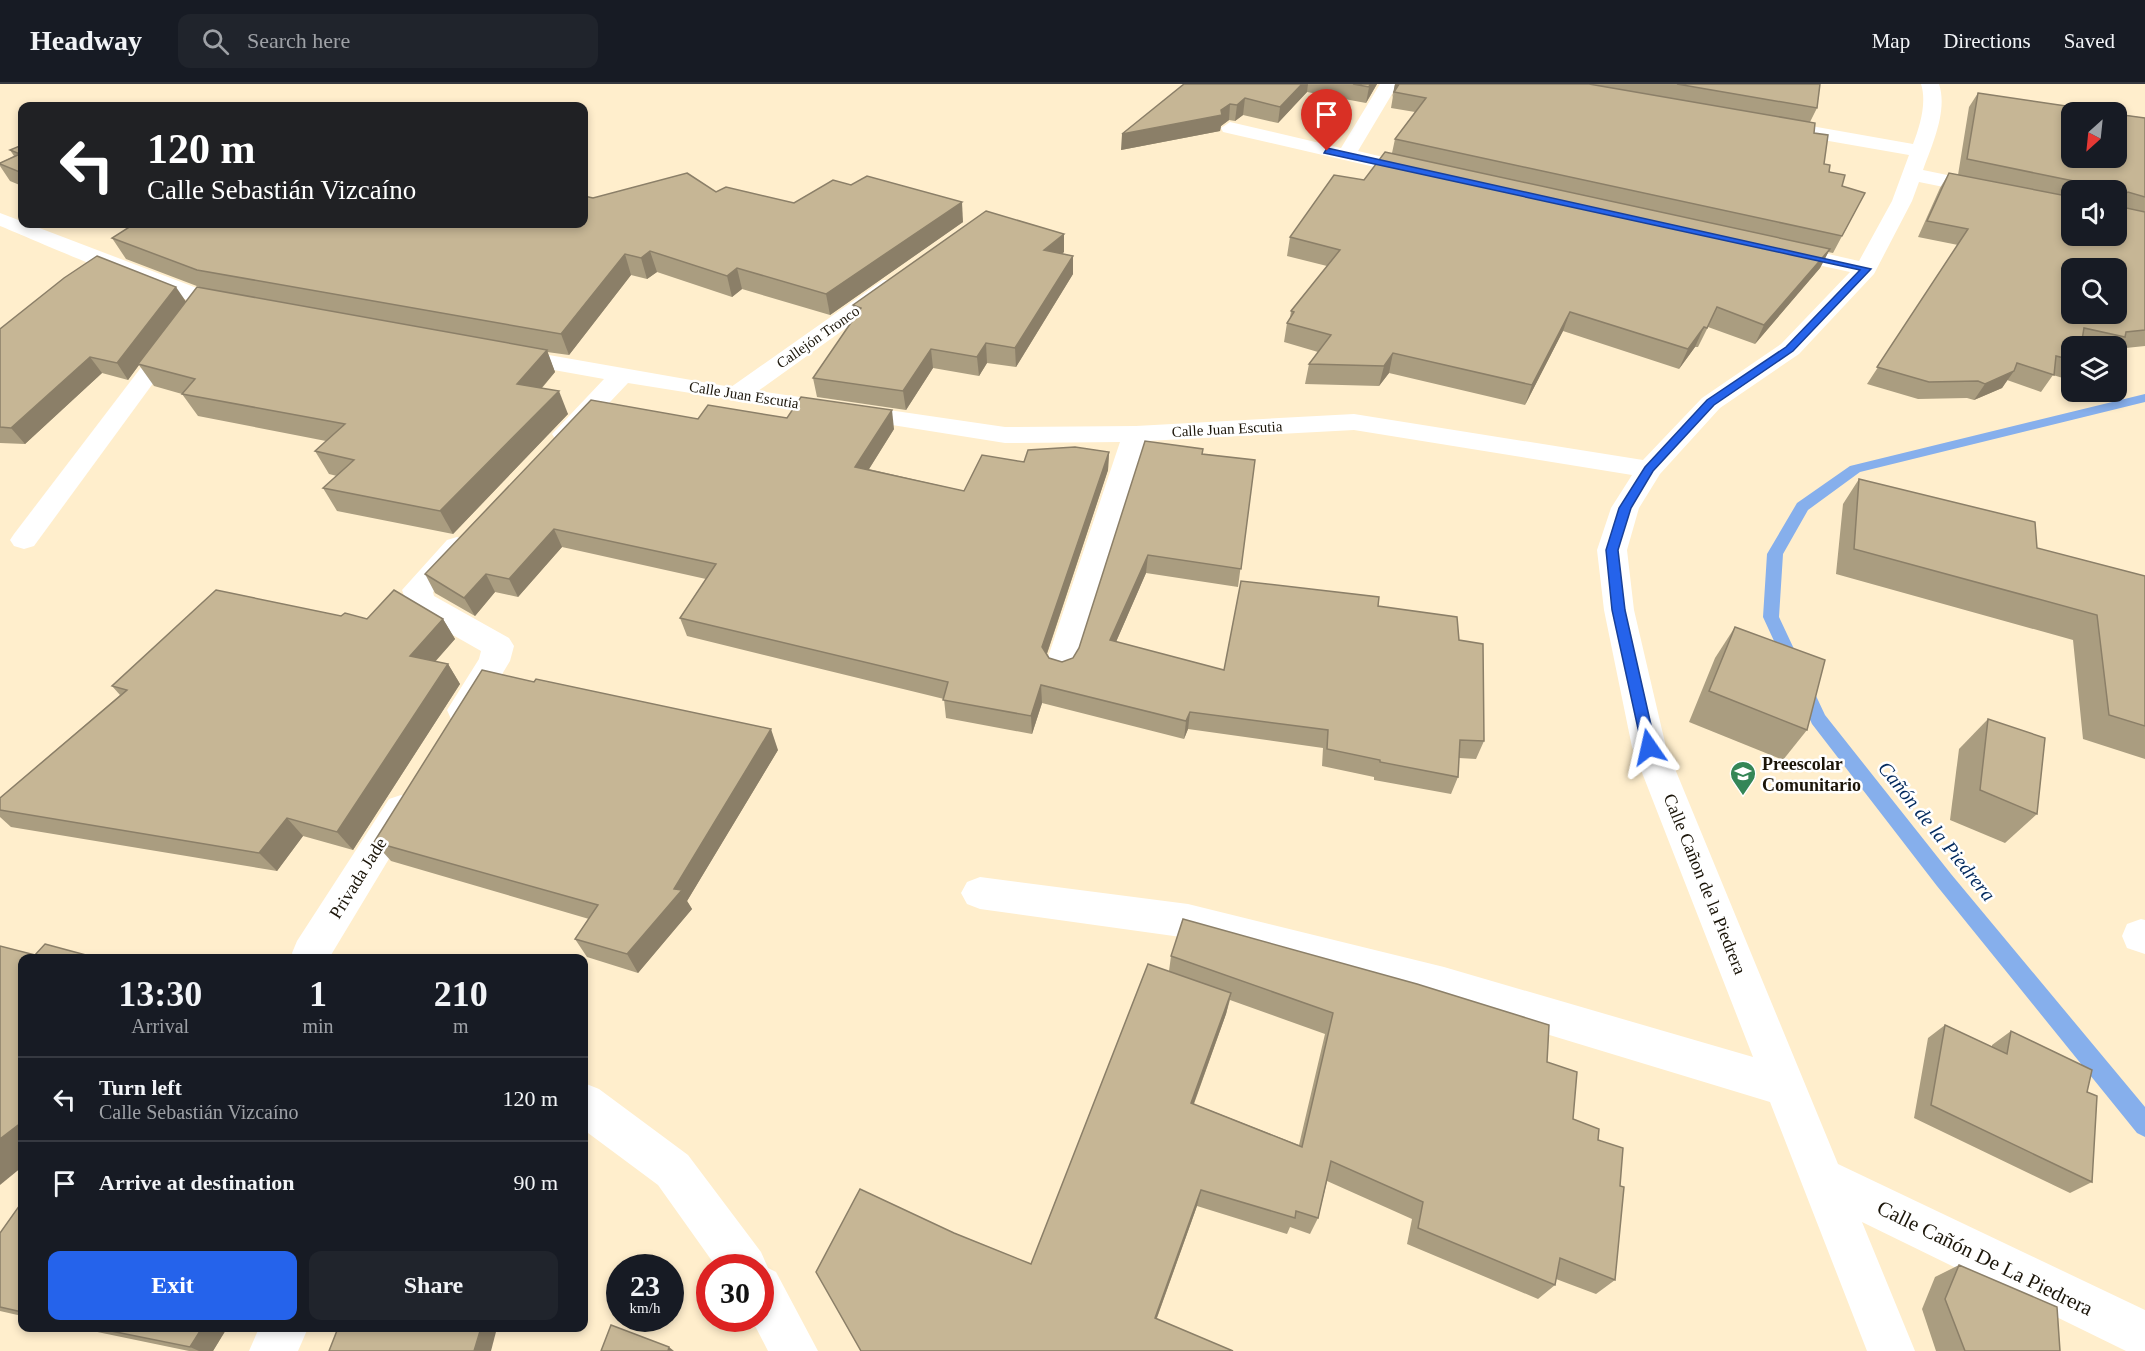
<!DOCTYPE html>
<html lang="en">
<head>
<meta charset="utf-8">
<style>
	body { margin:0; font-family:"Times New Roman",serif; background:#20242c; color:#f1f3f6; height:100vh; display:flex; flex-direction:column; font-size:22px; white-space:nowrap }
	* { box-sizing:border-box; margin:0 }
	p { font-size:20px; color:#9ea1a6 }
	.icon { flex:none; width:33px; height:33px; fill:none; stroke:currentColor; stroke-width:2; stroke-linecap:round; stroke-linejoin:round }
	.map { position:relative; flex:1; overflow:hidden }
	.panel { position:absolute; left:18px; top:870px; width:570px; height:378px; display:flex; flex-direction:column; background:#171b24; border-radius:12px; box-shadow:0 3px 9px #0003 }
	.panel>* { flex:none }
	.banner { position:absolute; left:18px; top:18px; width:570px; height:126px; border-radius:12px; box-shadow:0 3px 9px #0003; background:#202124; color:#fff; overflow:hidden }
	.needle { width:39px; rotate:207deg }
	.buttons { position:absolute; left:2061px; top:18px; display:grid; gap:12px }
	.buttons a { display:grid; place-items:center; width:66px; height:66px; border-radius:12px; background:#171b24; box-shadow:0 3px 9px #0003; font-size:30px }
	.speed { position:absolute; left:606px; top:1170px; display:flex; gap:12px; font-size:30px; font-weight:700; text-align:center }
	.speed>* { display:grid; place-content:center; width:78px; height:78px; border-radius:50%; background:#171b24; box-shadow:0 3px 9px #0003; line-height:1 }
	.speed small { font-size:15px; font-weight:400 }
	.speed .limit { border:9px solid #d22; background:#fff; color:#111 }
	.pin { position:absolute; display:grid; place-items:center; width:51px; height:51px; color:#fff; margin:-62px -26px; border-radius:50% 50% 50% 0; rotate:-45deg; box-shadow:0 0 6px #0007 }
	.pin .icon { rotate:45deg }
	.me { position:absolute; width:66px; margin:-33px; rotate:349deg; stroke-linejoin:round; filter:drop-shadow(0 0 4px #0008) }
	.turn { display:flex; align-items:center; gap:21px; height:126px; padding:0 30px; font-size:27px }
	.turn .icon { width:78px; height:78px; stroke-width:2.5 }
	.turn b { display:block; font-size:42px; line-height:51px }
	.eta { display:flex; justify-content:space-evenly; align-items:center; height:102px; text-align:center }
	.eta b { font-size:36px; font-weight:700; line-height:42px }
	.button { display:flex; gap:12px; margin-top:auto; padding:12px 30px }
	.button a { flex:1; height:69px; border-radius:12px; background:#2563eb; color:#fff; font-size:24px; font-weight:700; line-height:69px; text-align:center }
	.button a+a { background:#20242c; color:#f1f3f6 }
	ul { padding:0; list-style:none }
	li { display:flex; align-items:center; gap:18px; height:84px; padding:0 30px; border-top:2px solid #363941 }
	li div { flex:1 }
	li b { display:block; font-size:22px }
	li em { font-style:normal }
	header { display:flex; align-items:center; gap:36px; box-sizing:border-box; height:84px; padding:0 30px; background:#171b24; border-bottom:2px solid #363941 }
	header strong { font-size:28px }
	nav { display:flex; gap:33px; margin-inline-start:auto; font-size:21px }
	.search { width:420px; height:54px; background:#20242c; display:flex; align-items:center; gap:15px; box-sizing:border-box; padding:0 21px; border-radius:12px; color:#9ea1a6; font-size:22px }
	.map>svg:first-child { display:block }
</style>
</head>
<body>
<header>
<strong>Headway</strong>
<div class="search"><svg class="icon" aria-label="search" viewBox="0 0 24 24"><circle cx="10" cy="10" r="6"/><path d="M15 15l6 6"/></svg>Search here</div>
<nav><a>Map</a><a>Directions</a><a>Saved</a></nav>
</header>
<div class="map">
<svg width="2145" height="1267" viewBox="0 0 2145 1267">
	<rect width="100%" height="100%" fill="#fec"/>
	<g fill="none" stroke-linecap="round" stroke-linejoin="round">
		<path fill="#86afec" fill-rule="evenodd" d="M2145,310v8l-285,70 -52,38 -25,44 -4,63 46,98 126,159 194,233v30l-8,-4 -200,-247 -125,-162 -49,-107 4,-63 30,-51 53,-37z"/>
		<path fill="#fff" fill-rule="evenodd" d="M173,250l8,2 3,5 -150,205 -10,3 -10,-3 -4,-6 4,-6 151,-198z"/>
		<g fill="#fff" fill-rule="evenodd">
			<path d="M1380,0h18l-40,67 71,17 3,4 -3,4 -7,2 -199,-46 -2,-4 9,-6 111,26z"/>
			<path d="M1921,0h18c9,27 -7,61 -16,86l149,31v12l-153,-31 -7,19 -38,73 -75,80 -79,54 -60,66 -21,34 -12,42 7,60 32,137 172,417 307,146v41h-19l-264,-129 53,129h-48l-97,-249 -326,-99 -256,-65 -208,-29 -13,-5 -6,-11 6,-11 13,-5 208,27 256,63 309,90 -121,-310 -28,-137 -7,-60 14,-42 21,-33 -278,-45 -207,11 -70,225 -5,8 -11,4 -11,-4 -5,-8 75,-224 -115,1 -377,-60 -54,57 -9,2 -9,-2 -4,-6 52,-55 -95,-17 -9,-2 -3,-5 3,-5 9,-2 222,39 152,-107h16l3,5 -3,5 -141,101 247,36 131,-1 218,-12 289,46 59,-62 79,-54 69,-72 -78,-17 -3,-5 3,-5 8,-2 79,18 33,-60 17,-46 -126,-22 -7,-2 -2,-4 2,-4 7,-2 130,23c7,-18 14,-42 8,-60z"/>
			<path d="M0,129l210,80 32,7 4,5 -4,5c-33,8 -200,-67 -242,-84z"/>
			<path d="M457,453l10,3 4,7 -38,45 1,4 75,42 5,8 -4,15 -35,58 -12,4 -12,-4 -4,-9 32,-51 2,-8 -72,-41 -7,-20 45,-50z"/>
			<path d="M401,711l12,4 6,10 -88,146 1,3h-38l-2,-5 5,-12 92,-142z"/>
			<path d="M2141,835l4,1v34l-18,-6 -5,-12 5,-12z"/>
			<path d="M584,999l15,6 89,66 73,97 7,16 8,4 42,79h-50l-17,-33h9v-50h-43l-59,-83 -74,-55z"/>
			<path d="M259,1244h49l-10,23h-49z"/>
		</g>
	</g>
	<g fill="#aa9d80" fill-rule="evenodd">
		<path d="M1184,0h193l-11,19 -59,-11 -29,31 -35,-8 -8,6 -6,-1 -8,6 -1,5 -99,19z"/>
		<path d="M1395,0h425l-3,24 -7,14 14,42 18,22 23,7 -32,60 -5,-1 -8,16 -65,76 -47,-17 -10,20h-3l-16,22 -116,-38 -38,74 -136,-32 -10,13 -74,-2 4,-20 9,-12 -34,-10 3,-19 3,-5 1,-7 36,-45 -40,-10 3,-19 74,-57 28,-27 3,-14 20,-27 -24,-4z"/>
		<path d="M1978,9l167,25v228l-29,3v-3h-44v25l-6,8 -13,-4 -12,17 -34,-12 -5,8 -28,12 -7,-2 -49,1 -51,-15 91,-139 -40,-8 22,-49 9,-15 9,2 11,-68zM2072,106h44l-44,46z"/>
		<path d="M22,61v41l-12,-5 -10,-15v-3l14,-7 -4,-6z"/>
		<path d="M716,108l78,11 169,19 -133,93 -88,-26 -10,8 -75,-25 -10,7 -16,-4 -62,80 -22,-3 8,20 -13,16 26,26 -115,120 -116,-23 -14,-23 14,-12 -8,-2 -14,-23 11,-10 -128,-25 -16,-22 -28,-8 -15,-21 -11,15 -26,-7 -77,71 -25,-1v-114l186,-28 16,-13 -76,-29 -14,-21 366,-12 115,-28z"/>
		<path d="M1064,168l-2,2 11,20 -57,93 -29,-4 -8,13 -46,-8 -27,42 -89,-13 -4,-19 42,-61 -2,-12z"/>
		<path d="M787,334l107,11 -25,40 95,22 60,-29 85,-10 -1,18 -61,184 2,4 13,4 11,-4 6,-10 124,-199v5l52,6 -17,127 -92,-14 -30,69 108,28 154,-64 81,34 25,101 -8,18 -17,-1 -1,19 -7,17 -77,-14v-3l-52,-11 1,-18 -135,-19 -4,10 -142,-36 -10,31 -86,-16 -2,-19 -257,-63 -7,-18 26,-39 -144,-32 -44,50 -23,-5 -20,24 -40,-23 -10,-19 273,-155z"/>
		<path d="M1859,395l178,69 108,28v183l-62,-20 -10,-99 -237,-66 7,-70z"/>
		<path d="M341,532l26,3h76l12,20 -20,23 13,2 12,20 -107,166 -50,-14 -26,35 -266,-44 -11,-10v-19l120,-103 -8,-9z"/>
		<path d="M1735,543l72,103 -24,30 -94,-38 26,-64z"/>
		<path d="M1988,635l49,95 -32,29 -55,-23 9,-71z"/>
		<path d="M778,666l-91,151 5,8 -54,64 -51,-16 -12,-18 14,-20 -198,-58 -17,-19z"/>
		<path d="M1171,872l376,106 26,57 25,21 22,46 -5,94 -19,14 -40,-15 -1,6 -17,14 -131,-55 5,-25 -85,-38 -9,37 -8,16 -20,-7 -3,7 -90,-28 -40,112 -203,-85 77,31 138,-293zM1230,916l95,34 -26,111 -105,-41 32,-90z"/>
		<path d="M1945,941l47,22v-2l19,-14 76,61 5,90 -22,11 -156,-75 14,-80z"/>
		<path d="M22,1118v114l-22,-5v-78z"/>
		<path d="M1959,1181l101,86h-124l-14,-42 13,-32z"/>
		<path d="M78,1244h149l-14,23h-24z"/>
	</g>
	<g fill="#8b7f68">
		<path d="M1302,0h6l-1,8 -29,31 2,-16z"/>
		<path d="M1370,0h7l-11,19 3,-16z"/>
		<path d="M1395,0h6l-7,8 -2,6z"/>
		<path d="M1245,14l-2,17 -8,6 2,-16z"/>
		<path d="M1230,20l-1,16 -8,6 -1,5 -99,19 1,-16 99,-24z"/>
		<path d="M962,118l1,20 -133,93 -4,-21z"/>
		<path d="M1064,150v18l-20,16v-18z"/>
		<path d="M1830,165l-10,19 -65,76 9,-19z"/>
		<path d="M650,167l7,21 -10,7 -6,-21z"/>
		<path d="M625,170l6,21 -62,80 -8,-21z"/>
		<path d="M1073,172v18l-57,93 -1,-19z"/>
		<path d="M737,184l5,21 -10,8 -5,-21z"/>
		<path d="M176,203l11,16 -49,61 1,1 -11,15 -11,-17z"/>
		<path d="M1570,228l-7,19 -38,74 7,-20z"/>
		<path d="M1704,243l-9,20 -16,22 9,-20z"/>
		<path d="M986,259l1,20 -8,13 -2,-19z"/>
		<path d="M931,265l2,19 -27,42 -3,-19z"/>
		<path d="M547,266l8,22 -29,34 -9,-22z"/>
		<path d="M1393,269l-4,20 -10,13 5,-20z"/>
		<path d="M90,273l12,16 -77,71 -14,-16z"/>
		<path d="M2014,287l-12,17 -28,12 11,-16z"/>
		<path d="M559,307l9,23 -115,120 -13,-23z"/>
		<path d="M892,326l2,19 -35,56 -4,-18z"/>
		<path d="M1109,368l-1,18 -65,195 -1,-18z"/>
		<path d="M554,445l8,18 -44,50 -9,-18z"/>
		<path d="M1148,471l-2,18 -37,85 1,-18z"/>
		<path d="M486,490l9,18 -20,24 -11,-18z"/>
		<path d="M443,535l12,20 -33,37 -12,-20z"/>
		<path d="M448,580l12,20 -107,166 -16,-18z"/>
		<path d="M1041,601l1,18 -10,31 -1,-18z"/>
		<path d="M1190,628l-2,17 -4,10 2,-18z"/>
		<path d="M771,645l7,21 -91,151 5,8 -54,64 -11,-19 47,-65z"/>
		<path d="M287,734l16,18 -26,35 -18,-18z"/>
		<path d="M1231,909l-5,21 -39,108 4,-19z"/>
		<path d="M22,1038v45l-22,18v-46z"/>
		<path d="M1201,1106l-4,16 -45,125 3,-13z"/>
		<path d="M202,1244h25l-14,23h-14l-9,-4z"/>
		<path d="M481,1244h16l-6,23h-17z"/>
		<path d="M669,1263l5,4h-6z"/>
	</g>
	<g fill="#c6b695" stroke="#8b7f68" stroke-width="1.5" fill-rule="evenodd">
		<path d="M1184,0h118l-22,23 -35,-9 -8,7 -7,-1 -9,6 1,5 -100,19z"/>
		<path d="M1353,0h17l-1,3z"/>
		<path d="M1399,0h190l226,39 -1,10 14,2 -4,29 6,1 -1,7 16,3 -3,11 23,7 -23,43 -447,-97 31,-41 -32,-6z"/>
		<path d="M1677,0h143l-3,24z"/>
		<path d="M1978,9l129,19h-35v46h44v-44l29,4v79l-17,-5 -3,2 1,14 19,4v118l-19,2 -1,5 -41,-9 -3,18h-9v14l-16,-4 -2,19 -37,-12 -3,8 -29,13 -7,-3 -49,1 -52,-15 91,-138 -41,-8 22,-48 123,24v39h44v-46h-32l-1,-7 -116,-24zM2072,184h44v46h-44z"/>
		<path d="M22,61v28l-22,-9v-1l20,-9 -10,-4z"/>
		<path d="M1385,68l445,97 -66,76 -47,-18 -10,21 -3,-1 -16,22 -118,-37 -38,73 -139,-32 -9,13 -75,-2 22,-29 -44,-12 7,-11 -3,-1 49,-61 -50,-13 44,-62 30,5z"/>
		<path d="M687,89l29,19 10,-5 68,16 39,-23 18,5 16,-9 95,26 -136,92 -89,-26 -10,8 -77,-25 -9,7 -16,-4 -64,80 -364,-64 -85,-32 22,-14h338l6,2 4,-2h102v-28l9,2z"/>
		<path d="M986,127l78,23 -20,16 29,6 -58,92 -29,-5 -9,14 -46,-8 -28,42 -90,-13 48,-70 -8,-3z"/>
		<path d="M97,172l79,31 -59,76 -27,-6 -79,71 -11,-1v-98l64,-51z"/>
		<path d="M197,203l350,63 -30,34 42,7 -119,120 -117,-23 31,-28 -39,-9 30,-27 -163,-30 13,-15 -57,-15z"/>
		<path d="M801,313l91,13 -37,57 109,24 18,-36 42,7 4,-12 47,-3 34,5 -67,195 7,11 13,4 11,-4 6,-10 66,-207 58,8 -1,5 53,6 -14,109 -93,-14 -38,85 114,30 17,-89 138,16 -1,9 79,11 2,23 24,4 1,97 -24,-1 -2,37 -78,-15v-2l-53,-11 1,-19 -138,-18 -4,9 -145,-36 -10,31 -88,-16 5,-18 -268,-64 36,-54 -162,-35 -45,50 -23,-5 -22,24 -39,-24 166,-174 107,19 10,-14 79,13z"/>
		<path d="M1859,395l176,43 2,26 108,28v150l-36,-11 -12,-100 -243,-66z"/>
		<path d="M216,506l125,26 4,-3 22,6 27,-29 49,29 -33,37 38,8 -111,168 -50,-14 -28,35 -259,-43v-12l127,-108 -15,-4z"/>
		<path d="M1735,543l90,33 -18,70 -98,-39z"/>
		<path d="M482,586l52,12 2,-3 235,50 -97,160 8,1 -55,64 -52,-15 23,-34 -224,-63z"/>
		<path d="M1988,635l57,19 -8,76 -57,-24z"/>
		<path d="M1183,835l234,65 132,41 -2,37 30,10 -4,47 26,10 -1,11 25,8 -3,38 4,1 -9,93 -55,-22 -5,27 -137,-57 5,-26 -92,-41 -13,57 -22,-7 -1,7 -94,-28 -46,128 78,33h-372l-45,-79 44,-83 94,44 77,31 117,-300 83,29 -40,110 111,44 31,-134 -162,-57z"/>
		<path d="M45,860l52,14h-75v164l-22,17v-193l35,9z"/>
		<path d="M1945,941l62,29 4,-23 81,39 -5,22 10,4 -5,86 -161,-77z"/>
		<path d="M22,1118v110l-22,-5v-74z"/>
		<path d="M1959,1181l98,42 3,44h-95l-20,-52z"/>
		<path d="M611,1241l58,22 -1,4h-67z"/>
		<path d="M96,1244h106l-12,19z"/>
		<path d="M338,1244h143l-7,23h-145z"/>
	</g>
	<path fill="#2563eb" stroke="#184099" stroke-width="1.5" d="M1327,64l544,121 -78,82 -79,54 -61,66 -22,37 -13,42 7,60 31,137 -2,4h-10l-2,-4 -30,-137 -6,-60 13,-42 26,-41 62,-67 79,-53 74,-77 -536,-117z"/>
	<defs>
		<symbol id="school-pin" viewBox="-11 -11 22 30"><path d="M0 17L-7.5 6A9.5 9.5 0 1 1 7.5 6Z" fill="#348657" stroke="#fff"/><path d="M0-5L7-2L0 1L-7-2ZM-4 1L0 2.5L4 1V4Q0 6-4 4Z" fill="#fff"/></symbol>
	</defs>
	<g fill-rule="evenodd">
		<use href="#school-pin" x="1728" y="675" width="30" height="40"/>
	</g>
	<g text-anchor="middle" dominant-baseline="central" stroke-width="5" stroke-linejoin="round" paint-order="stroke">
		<g font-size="15" fill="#1b1509" stroke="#fff">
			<text transform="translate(818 253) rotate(-35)">Callejón Tronco</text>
			<text transform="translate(744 311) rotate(9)">Calle Juan Escutia</text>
			<text transform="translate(1227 345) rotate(-3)">Calle Juan Escutia</text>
		</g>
		<g font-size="18" font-weight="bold" fill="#1b1509" stroke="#fff" text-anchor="start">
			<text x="1762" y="680">Preescolar<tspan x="1762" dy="21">Comunitario</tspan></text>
		</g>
		<g font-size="18" fill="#1b1509" stroke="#fff">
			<text transform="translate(358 794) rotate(-58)">Privada Jade</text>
			<text transform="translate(1705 800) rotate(68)">Calle Cañon de la Piedrera</text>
		</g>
		<g font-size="20" font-style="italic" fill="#02295d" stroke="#fff">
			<text transform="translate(1937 747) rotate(51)">Cañón de la Piedrera</text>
		</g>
		<g font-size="21" fill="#1b1509" stroke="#fff">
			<text transform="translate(1985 1174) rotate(26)">Calle Cañón De La Piedrera</text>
		</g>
	</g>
</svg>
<div class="buttons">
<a><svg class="needle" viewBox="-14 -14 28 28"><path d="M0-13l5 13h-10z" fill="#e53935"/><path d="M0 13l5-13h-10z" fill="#9ea1a6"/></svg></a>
<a><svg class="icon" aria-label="sound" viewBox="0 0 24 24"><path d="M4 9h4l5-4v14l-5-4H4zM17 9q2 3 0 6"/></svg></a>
<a><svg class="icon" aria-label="search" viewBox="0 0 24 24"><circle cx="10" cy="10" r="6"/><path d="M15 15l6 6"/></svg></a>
<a><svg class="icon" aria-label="layers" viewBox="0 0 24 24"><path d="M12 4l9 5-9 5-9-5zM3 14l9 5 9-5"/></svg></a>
</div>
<div class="speed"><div>23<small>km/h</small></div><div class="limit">30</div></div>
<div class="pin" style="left:1327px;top:67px;background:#d93025"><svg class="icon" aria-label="arrive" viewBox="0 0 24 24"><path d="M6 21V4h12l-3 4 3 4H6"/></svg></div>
<svg class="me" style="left:1649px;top:663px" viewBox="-20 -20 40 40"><path d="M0-17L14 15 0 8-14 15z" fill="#2563eb" stroke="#fff" stroke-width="4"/></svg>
<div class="banner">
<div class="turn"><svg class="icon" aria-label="left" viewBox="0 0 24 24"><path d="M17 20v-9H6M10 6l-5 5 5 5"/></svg><div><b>120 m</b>Calle Sebastián Vizcaíno</div></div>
</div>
<section class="panel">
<div class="eta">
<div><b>13:30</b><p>Arrival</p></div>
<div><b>1</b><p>min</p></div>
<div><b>210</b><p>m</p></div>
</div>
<ul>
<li><svg class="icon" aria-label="left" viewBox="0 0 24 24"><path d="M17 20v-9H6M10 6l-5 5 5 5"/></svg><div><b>Turn left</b><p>Calle Sebastián Vizcaíno</p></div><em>120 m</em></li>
<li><svg class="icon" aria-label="arrive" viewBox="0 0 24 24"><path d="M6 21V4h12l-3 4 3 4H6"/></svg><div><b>Arrive at destination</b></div><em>90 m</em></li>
</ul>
<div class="button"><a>Exit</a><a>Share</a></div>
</section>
</div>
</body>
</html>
